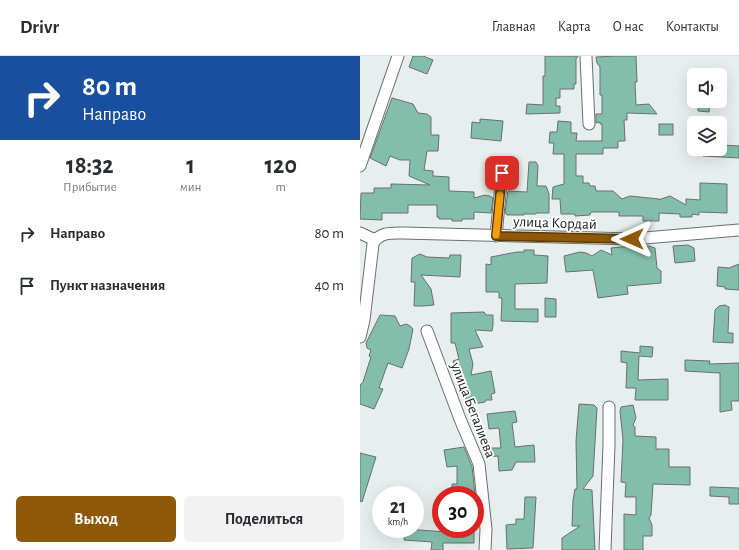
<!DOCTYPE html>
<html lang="ru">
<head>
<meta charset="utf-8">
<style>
	body { margin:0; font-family:"Alegreya Sans",sans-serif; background:#f2f2f3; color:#2b2b33; height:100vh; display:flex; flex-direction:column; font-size:15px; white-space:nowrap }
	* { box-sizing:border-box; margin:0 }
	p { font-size:13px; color:#7c7c81 }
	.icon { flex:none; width:22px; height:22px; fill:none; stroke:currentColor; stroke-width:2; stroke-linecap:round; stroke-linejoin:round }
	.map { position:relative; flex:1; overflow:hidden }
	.side { display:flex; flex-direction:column; background:#fff; width:360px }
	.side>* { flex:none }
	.guide { background:#1a4fa0; color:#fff; overflow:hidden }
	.fabs { position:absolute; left:327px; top:12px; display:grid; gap:8px }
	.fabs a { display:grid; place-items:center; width:40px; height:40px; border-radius:6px; background:#fff; box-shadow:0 4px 16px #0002; font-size:20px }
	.speed { position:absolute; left:12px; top:430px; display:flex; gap:8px; font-size:20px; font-weight:700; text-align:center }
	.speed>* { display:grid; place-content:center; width:52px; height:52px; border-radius:50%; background:#fff; box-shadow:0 4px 16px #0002; line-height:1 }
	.speed small { font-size:10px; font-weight:400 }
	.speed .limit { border:6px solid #d22; background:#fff; color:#111 }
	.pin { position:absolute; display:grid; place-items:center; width:34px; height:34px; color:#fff; margin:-17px; border-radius:8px; box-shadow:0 2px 6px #0006 }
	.me { position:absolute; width:44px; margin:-22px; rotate:270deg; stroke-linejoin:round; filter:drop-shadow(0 0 3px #0008) }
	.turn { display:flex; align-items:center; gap:14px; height:84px; padding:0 16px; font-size:18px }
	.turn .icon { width:52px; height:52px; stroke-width:2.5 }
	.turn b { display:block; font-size:28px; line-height:34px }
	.eta { display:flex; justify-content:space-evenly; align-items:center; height:68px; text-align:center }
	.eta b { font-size:24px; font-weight:700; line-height:28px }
	.action { display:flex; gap:8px; margin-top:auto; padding:8px 16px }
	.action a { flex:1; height:46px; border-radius:6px; background:#8d5808; color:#fff; font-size:16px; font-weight:700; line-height:46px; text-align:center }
	.action a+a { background:#f2f2f3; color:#2b2b33 }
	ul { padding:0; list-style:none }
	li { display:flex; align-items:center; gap:12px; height:52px; padding:0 16px }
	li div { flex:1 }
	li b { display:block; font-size:15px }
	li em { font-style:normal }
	header { display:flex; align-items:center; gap:24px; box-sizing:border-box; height:56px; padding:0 20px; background:#fff; border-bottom:1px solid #e1e1e2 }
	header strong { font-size:19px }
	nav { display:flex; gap:22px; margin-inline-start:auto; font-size:14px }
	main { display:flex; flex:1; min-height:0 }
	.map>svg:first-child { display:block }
</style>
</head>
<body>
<header>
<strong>Drivr</strong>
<nav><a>Главная</a><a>Карта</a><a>О нас</a><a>Контакты</a></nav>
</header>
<main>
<section class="side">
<div class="guide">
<div class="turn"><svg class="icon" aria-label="right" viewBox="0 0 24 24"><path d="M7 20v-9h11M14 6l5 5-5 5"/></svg><div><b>80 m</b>Направо</div></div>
</div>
<div class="eta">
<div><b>18:32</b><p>Прибытие</p></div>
<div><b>1</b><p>мин</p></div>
<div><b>120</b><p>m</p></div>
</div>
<ul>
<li><svg class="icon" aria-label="right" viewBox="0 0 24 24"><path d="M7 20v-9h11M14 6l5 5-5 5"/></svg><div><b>Направо</b></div><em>80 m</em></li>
<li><svg class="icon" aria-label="arrive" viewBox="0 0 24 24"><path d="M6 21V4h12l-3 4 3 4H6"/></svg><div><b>Пункт назначения</b></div><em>40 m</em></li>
</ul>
<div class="action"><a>Выход</a><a>Поделиться</a></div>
</section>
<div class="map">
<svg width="379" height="494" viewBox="0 0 379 494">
	<rect width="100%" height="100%" fill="#e7eeee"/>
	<g fill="#83beab" stroke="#6a706e">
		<path d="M53,0h10l10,4 -6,14 -18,-7z"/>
		<path d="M185,0h33l-2,3v25h-2v5h-14v9h-4v8h4v7l-34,1 1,-10 16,1v-29h2z"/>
		<path d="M256,0h20l1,26h-2l1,23 13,-1 8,10 -30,-1v7h-3l1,21h-7v7h-15v6h-27v22h7v7h6l1,3h5l1,5h17l9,8 8,-3 29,3 -1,1 12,-4 16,9v-6l14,1v-17l27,1v29l-28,-1v3l-7,-1v3h-12v-3l-21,-1v8h-16v-5h-24v-4h-28l-1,3 -15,1v-2h-14l-1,-15h-8l1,-12 11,-3v-30h-11l1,-11h-5l1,-11h7l1,-11 13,1v11h6l-1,8h26v-17h-2v-2l-4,1v-9h6v-19h-2v-28l-3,-4 -1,-6z"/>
		<path d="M32,42l21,6 5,9 9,1 4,3v18h8l-1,16h-11l-3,19 9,1v5l16,1v14l25,1v6l11,-3 5,1 3,2 -2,15 -17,-1v7h-12v2h-10v-2h-13v-2h-2v-12h-29v8h-26v7l-22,-1 1,-26h13v-5h17v-4l39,1 -21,-9 1,-16h-10l-10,-4 -4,10 -16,-8z"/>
		<path d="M344,45l6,1 -1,10 -11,-1v-8z"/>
		<path d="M120,63l23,2 -2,20 -30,-3 1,-16 8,1z"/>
		<rect x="299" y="68" width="14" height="11"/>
		<path d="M360,89l19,1v12l-36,-2v-7h17z"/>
		<path d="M169,106h7l2,4 -1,20h9l3,8v19h-13v1h-12v1h-17l-2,-2 3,-22 19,1z"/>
		<path d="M328,189l6,3 1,13 -20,2 -2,-17z"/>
		<path d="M271,190h3v2l15,-2 6,2 2,20 4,3v12l-34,3 1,8 -30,4 -5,-28 -27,2 -2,-16 16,-4 6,1 6,3 9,-6 11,5 -1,-7z"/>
		<path d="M164,194h10v5l14,1 -1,27 -32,1v25h23v13l-37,-1 1,-23h-3v-6h-13v-28l5,1v-8l26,-5h7z"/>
		<path d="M60,198l7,3 22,1 1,-3h11l-1,22 -39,-2 10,14 3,16 -10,1h-10l1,-24h-4l1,-24z"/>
		<path d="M379,208v26l-14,-1v-2l-8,-1 1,-19 11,1z"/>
		<path d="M185,242l11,1v18h-11z"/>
		<path d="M365,249l4,2 -1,26h5v10l-20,-1 2,-32 4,-4z"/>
		<path d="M124,256l2,3h7v10l-1,6 -17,-1 8,17 -14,2 4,15 -2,11 20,-4 4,22 -4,1 1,6h-6l-1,2 -18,3 -5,-30 -5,1 -4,-15 6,-2 -4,-16h-4v-30z"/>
		<path d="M20,259l15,1 5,10 6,-2 4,2 3,3 -4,20 -7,19 -14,-5 -9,25 4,1 -9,20 -14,-5v-19l3,-3 8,-25 -2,-1 2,-6 -4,-2 -1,-5z"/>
		<path d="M280,290l13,1 -1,10 -13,-1 -1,24 30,-1v21h-33l1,-12h-10l1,-25 -6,-1v-11l19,2z"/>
		<path d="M325,304l25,1 -1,3 30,-1v38h-8l1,9 -12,2v-39l-35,-2z"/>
		<path d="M219,348l15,1 3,3 -4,68 -10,13 9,1 3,60h-33v-12l18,-12h-8l1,-26 2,-11h2l-1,-48z"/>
		<path d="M273,349l3,13 -3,7 2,2v9l21,1v12h13v18h21v18l-37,-1 -2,31 -2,3 3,7v11h-9v14h-19v-36l12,1v-18h-11l1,-14 -5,-1 2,-42 -3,-29 1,-4z"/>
		<path d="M155,355l2,11 -5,1 3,24 19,-2 1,17h-19l-4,8 -13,1 -1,-15 -11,1v-9h14l-2,-20 -10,1 -2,-15z"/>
		<path d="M104,391l8,20 3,28h-23v-11h5v-18l-10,1 -3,-17z"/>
		<path d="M0,397l16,4 -14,45 -2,-1z"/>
		<path d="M350,431l29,1v16h-10v-7l-19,-1z"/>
		<path d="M165,441h11l-3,51 -26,1 -1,-24 10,-1v-5h8z"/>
		<path d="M45,473l42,3 1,-3h26v14h-31v7h-12l1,-8 -28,-2z"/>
	</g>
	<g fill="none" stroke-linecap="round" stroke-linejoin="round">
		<defs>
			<g id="street">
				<path d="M226,0l3,68"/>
				<path d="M0,110l38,-110"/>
				<path d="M0,177l15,7"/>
				<path d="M136,180l6,-63"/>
				<path d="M67,275l33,88 19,45 7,65 -1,21"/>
				<path d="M0,281l4,-17 9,-76c6,-12 18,-11 30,-11l230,6 106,-9"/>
				<path d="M245,494l4,-105v-38"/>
			</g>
		</defs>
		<use href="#street" stroke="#6a7070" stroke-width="13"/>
		<use href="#street" stroke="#fff" stroke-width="11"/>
	</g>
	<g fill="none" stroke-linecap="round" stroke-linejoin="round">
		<defs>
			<path id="route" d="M142,117l-6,63 136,3"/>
		</defs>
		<use href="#route" stroke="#5c3905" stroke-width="10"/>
		<use href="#route" stroke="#8d5808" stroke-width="7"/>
		<path stroke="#f59e0b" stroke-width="7" d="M136,179l4,-40"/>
	</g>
	<g text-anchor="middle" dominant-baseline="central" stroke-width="3.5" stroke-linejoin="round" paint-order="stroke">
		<g font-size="15" fill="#1a1c1c" stroke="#fff">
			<text transform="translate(195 167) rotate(2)">улица Кордай</text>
			<text transform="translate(113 354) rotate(69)">улица Бегалиева</text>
		</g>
	</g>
</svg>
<div class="fabs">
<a><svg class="icon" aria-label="sound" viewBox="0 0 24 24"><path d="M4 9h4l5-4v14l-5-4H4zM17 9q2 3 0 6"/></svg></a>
<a><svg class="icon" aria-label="layers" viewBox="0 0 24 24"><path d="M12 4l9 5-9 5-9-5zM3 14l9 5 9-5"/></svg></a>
</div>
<div class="speed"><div>21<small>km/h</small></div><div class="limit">30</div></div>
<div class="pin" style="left:142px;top:117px;background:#d93025"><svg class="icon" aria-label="arrive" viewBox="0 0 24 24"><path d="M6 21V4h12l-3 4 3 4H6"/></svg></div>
<svg class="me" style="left:272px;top:183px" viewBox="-20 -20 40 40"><path d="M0-17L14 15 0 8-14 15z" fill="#8d5808" stroke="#fff" stroke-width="4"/></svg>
</div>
</main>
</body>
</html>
